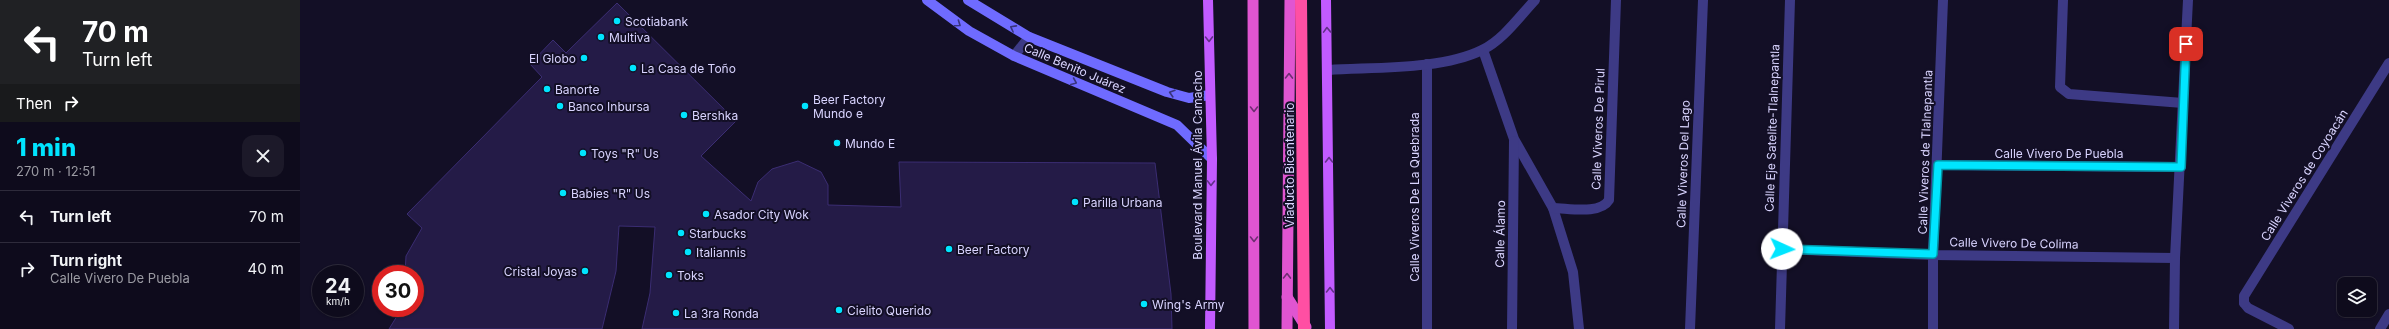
<!DOCTYPE html>
<html lang="en">
<head>
<meta charset="utf-8">
<style>
	body { margin:0; font-family:Inter,sans-serif; background:#1c1929; color:#f1f3f6; height:100vh; display:flex; flex-direction:column; font-size:15px; white-space:nowrap }
	* { box-sizing:border-box; margin:0 }
	p { font-size:13px; color:#9b9ba3 }
	.icon { flex:none; width:22px; height:22px; fill:none; stroke:currentColor; stroke-width:2; stroke-linecap:round; stroke-linejoin:round }
	.map { position:relative; flex:1; overflow:hidden }
	.sheet { display:flex; flex-direction:column; background:#0e0b1c; width:300px }
	.sheet>* { flex:none }
	.top-card { background:#202124; color:#fff; overflow:hidden }
	.tools { position:absolute; left:2037px; top:277px; display:grid; gap:8px }
	.tools a { display:grid; place-items:center; width:40px; height:40px; border-radius:8px; background:#0e0b1c; box-shadow:0 1px 3px #0004,0 0 0 1px #2e2b3b; font-size:20px }
	.speed { position:absolute; left:12px; top:265px; display:flex; gap:8px; font-size:20px; font-weight:700; text-align:center }
	.speed>* { display:grid; place-content:center; width:52px; height:52px; border-radius:50%; background:#0e0b1c; box-shadow:0 1px 3px #0004,0 0 0 1px #2e2b3b; line-height:1 }
	.speed small { font-size:10px; font-weight:400 }
	.speed .limit { border:6px solid #d22; background:#fff; color:#111 }
	.pin { position:absolute; display:grid; place-items:center; width:34px; height:34px; color:#fff; margin:-17px; border-radius:8px; box-shadow:0 2px 6px #0006 }
	.me { position:absolute; width:44px; margin:-22px; rotate:92deg; stroke-linejoin:round; filter:drop-shadow(0 0 3px #0008) }
	.turn { display:flex; align-items:center; gap:14px; height:84px; padding:0 16px; font-size:18px }
	.turn .icon { width:52px; height:52px; stroke-width:2.5 }
	.turn b { display:block; font-size:28px; line-height:34px }
	.then { display:flex; align-items:center; height:38px; padding:0 16px; background:#0003; gap:8px; font-size:15px }
	.round { display:grid; place-items:center; flex:none; width:42px; height:42px; border-radius:12px; background:#1c1929 }
	.headline { display:flex; align-items:center; justify-content:space-between; height:68px; padding:0 16px }
	h1 { font-size:24px; font-weight:800; line-height:30px; color:#00e5ff }
	ul { padding:0; list-style:none }
	li { display:flex; align-items:center; gap:12px; height:52px; padding:0 16px; border-top:1px solid #2e2b3b }
	li div { flex:1 }
	li b { display:block; font-size:15px }
	li em { font-style:normal }
	main { display:flex; flex:1; min-height:0 }
	.map>svg:first-child { display:block }
</style>
</head>
<body>
<main>
<section class="sheet">
<div class="top-card">
<div class="turn"><svg class="icon" aria-label="left" viewBox="0 0 24 24"><path d="M17 20v-9H6M10 6l-5 5 5 5"/></svg><div><b>70 m</b>Turn left</div></div>
<div class="then">Then<svg class="icon" aria-label="right" viewBox="0 0 24 24"><path d="M7 20v-9h11M14 6l5 5-5 5"/></svg></div>
</div>
<div class="headline"><div><h1>1 min</h1><p>270 m · 12:51</p></div><a class="round"><svg class="icon" aria-label="close" viewBox="0 0 24 24"><path d="M6 6l12 12M18 6L6 18"/></svg></a></div>
<ul>
<li><svg class="icon" aria-label="left" viewBox="0 0 24 24"><path d="M17 20v-9H6M10 6l-5 5 5 5"/></svg><div><b>Turn left</b></div><em>70 m</em></li>
<li><svg class="icon" aria-label="right" viewBox="0 0 24 24"><path d="M7 20v-9h11M14 6l5 5-5 5"/></svg><div><b>Turn right</b><p>Calle Vivero De Puebla</p></div><em>40 m</em></li>
</ul>
</section>
<div class="map">
<svg width="2089" height="329" viewBox="0 0 2089 329">
	<rect width="100%" height="100%" fill="#130f26"/>
	<path fill="#241b47" stroke="#3b2d73" d="M317,3l119,118 -35,35 50,45 7,-19 14,-13 26,-8 23,11 7,13v20l73,2 -2,-45 256,1 16,131 1,35h-530l8,-36 5,-66 -36,-1 -3,45 -14,58h-213l13,-21h13v-34h-10l1,-18 16,-28 -15,-14 135,-137 -12,-13 23,-24 13,13z"/>
	<g fill="none" stroke-linecap="round" stroke-linejoin="round">
		<path stroke="#3d3a85" stroke-width="10" d="M1944,303l4,5 41,21"/>
		<g stroke="#3d3a85" stroke-width="10">
			<path d="M1763,0l-3,87 9,7 114,9"/>
			<path d="M1183,50l31,89 39,69 20,64 6,57"/>
			<path d="M1127,64v265"/>
			<path d="M1029,70c44,-3 113,0 153,-20 21,-10 37,-33 53,-50"/>
			<path d="M1637,165l244,2"/>
			<path d="M1253,208c15,0 47,7 56,-8l7,-200"/>
			<path d="M1481,249l152,6 242,3"/>
			<path d="M1944,303v-7l145,-233"/>
			<path d="M1212,329l2,-188"/>
			<path d="M1390,329l13,-329"/>
			<path d="M1480,329l10,-329"/>
			<path d="M1633,329v-74l10,-255"/>
			<path d="M1874,329l1,-71 13,-258"/>
			<path d="M2080,329l9,-15"/>
		</g>
		<path stroke="#3d3a85" stroke-width="10" d="M714,56l15,-19"/>
		<g stroke="#6f6bff" stroke-width="10">
			<path d="M627,0l42,31 45,25 163,69 35,34"/>
			<path d="M668,0l61,37 138,55 22,6 21,-3"/>
		</g>
		<g stroke="#c25bff" stroke-width="10">
			<path d="M908,0l4,159 -2,170"/>
			<path d="M1026,0l4,329"/>
		</g>
		<g stroke="#e055d1" stroke-width="11">
			<path d="M953,0l1,329"/>
			<path d="M987,297l19,30"/>
			<path d="M987,329l3,-329"/>
		</g>
		<path stroke="#ff4fa3" stroke-width="12" d="M1001,0l3,329"/>
	</g>
	<defs><path id="oneway-chevron" d="M-2-3.5L2.5 0L-2 3.5" fill="none" stroke-width="1.6" stroke-linecap="round" stroke-linejoin="round"/></defs>
	<g stroke="#38347d">
		<use href="#oneway-chevron" transform="translate(658 24) rotate(35)"/>
		<use href="#oneway-chevron" transform="translate(713 28) rotate(-152)"/>
		<use href="#oneway-chevron" transform="translate(774 82) rotate(23)"/>
		<use href="#oneway-chevron" transform="translate(872 93) rotate(-163)"/>
	</g>
	<g stroke="#623188">
		<use href="#oneway-chevron" transform="translate(1027 30) rotate(-92)"/>
		<use href="#oneway-chevron" transform="translate(909 39) rotate(89)"/>
		<use href="#oneway-chevron" transform="translate(1029 160) rotate(-90)"/>
		<use href="#oneway-chevron" transform="translate(911 183) rotate(91)"/>
		<use href="#oneway-chevron" transform="translate(1030 290) rotate(-90)"/>
	</g>
	<g stroke="#6f2e73">
		<use href="#oneway-chevron" transform="translate(989 76) rotate(-89)"/>
		<use href="#oneway-chevron" transform="translate(954 109) rotate(90)"/>
		<use href="#oneway-chevron" transform="translate(954 239) rotate(90)"/>
		<use href="#oneway-chevron" transform="translate(987 276) rotate(-89)"/>
	</g>
	<g fill="none" stroke-linecap="round" stroke-linejoin="round">
		<defs>
			<path id="route" d="M1482,249l151,5 5,-89 243,2 5,-123"/>
		</defs>
		<use href="#route" stroke="#0095a6" stroke-width="10"/>
		<use href="#route" stroke="#00e5ff" stroke-width="7"/>
	</g>
	<g fill="#00e5ff" stroke="#130f26" stroke-width="1.5">
		<circle cx="317" cy="21" r="4"/>
		<circle cx="301" cy="37" r="4"/>
		<circle cx="284" cy="58" r="4"/>
		<circle cx="333" cy="68" r="4"/>
		<circle cx="247" cy="89" r="4"/>
		<circle cx="260" cy="106" r="4"/>
		<circle cx="505" cy="106" r="4"/>
		<circle cx="384" cy="115" r="4"/>
		<circle cx="537" cy="143" r="4"/>
		<circle cx="283" cy="153" r="4"/>
		<circle cx="263" cy="193" r="4"/>
		<circle cx="775" cy="202" r="4"/>
		<circle cx="406" cy="214" r="4"/>
		<circle cx="381" cy="233" r="4"/>
		<circle cx="649" cy="249" r="4"/>
		<circle cx="388" cy="252" r="4"/>
		<circle cx="285" cy="271" r="4"/>
		<circle cx="369" cy="275" r="4"/>
		<circle cx="844" cy="304" r="4"/>
		<circle cx="539" cy="310" r="4"/>
		<circle cx="376" cy="313" r="4"/>
	</g>
	<g text-anchor="middle" dominant-baseline="central" stroke-width="4" stroke-linejoin="round" paint-order="stroke">
		<g font-size="12" fill="#d9d4ff" stroke="#130f26" text-anchor="start">
			<text x="325" y="21">Scotiabank</text>
			<text x="309" y="37">Multiva</text>
			<text x="276" y="58" text-anchor="end">El Globo</text>
			<text x="341" y="68">La Casa de Toño</text>
			<text x="255" y="89">Banorte</text>
			<text x="513" y="99">Beer Factory<tspan x="513" dy="14">Mundo e</tspan></text>
			<text x="268" y="106">Banco Inbursa</text>
			<text x="392" y="115">Bershka</text>
			<text x="545" y="143">Mundo E</text>
			<text x="291" y="153">Toys "R" Us</text>
			<text x="271" y="193">Babies "R" Us</text>
			<text x="783" y="202">Parilla Urbana</text>
			<text x="414" y="214">Asador City Wok</text>
			<text x="389" y="233">Starbucks</text>
			<text x="657" y="249">Beer Factory</text>
			<text x="396" y="252">Italiannis</text>
			<text x="277" y="271" text-anchor="end">Cristal Joyas</text>
			<text x="377" y="275">Toks</text>
			<text x="852" y="304">Wing's Army</text>
			<text x="547" y="310">Cielito Querido</text>
			<text x="384" y="313">La 3ra Ronda</text>
		</g>
		<g font-size="12" fill="#d9d4ff" stroke="#130f26">
			<text transform="translate(775 68) rotate(23)">Calle Benito Juárez</text>
			<text transform="translate(1472 128) rotate(-88)">Calle Eje Satelite-Tlalnepantla</text>
			<text transform="translate(1298 129) rotate(-88)">Calle Viveros De Pirul</text>
			<text transform="translate(1625 152) rotate(-88)">Calle Viveros de Tlalnepantla</text>
			<text x="1759" y="153">Calle Vivero De Puebla</text>
			<text transform="translate(1383 164) rotate(-88)">Calle Viveros Del Lago</text>
			<text transform="translate(897 165) rotate(-90)">Boulevard Manuel Ávila Camacho</text>
			<text transform="translate(989 165) rotate(-90)">Viaducto Bicentenario</text>
			<text transform="translate(2004 175) rotate(-58)">Calle Viveros de Coyoacán</text>
			<text transform="translate(1114 197) rotate(-90)">Calle Viveros De La Quebrada</text>
			<text transform="translate(1200 234) rotate(-89)">Calle Álamo</text>
			<text transform="translate(1714 243) rotate(1)">Calle Vivero De Colima</text>
		</g>
	</g>
</svg>
<div class="tools">
<a><svg class="icon" aria-label="layers" viewBox="0 0 24 24"><path d="M12 4l9 5-9 5-9-5zM3 14l9 5 9-5"/></svg></a>
</div>
<div class="speed"><div>24<small>km/h</small></div><div class="limit">30</div></div>
<div class="pin" style="left:1886px;top:44px;background:#d93025"><svg class="icon" aria-label="arrive" viewBox="0 0 24 24"><path d="M6 21V4h12l-3 4 3 4H6"/></svg></div>
<svg class="me" style="left:1482px;top:249px" viewBox="-20 -20 40 40"><circle r="19" fill="#fff"/><path d="M0-13L10 11 0 6-10 11z" fill="#00e5ff"/></svg>
</div>
</main>
</body>
</html>
